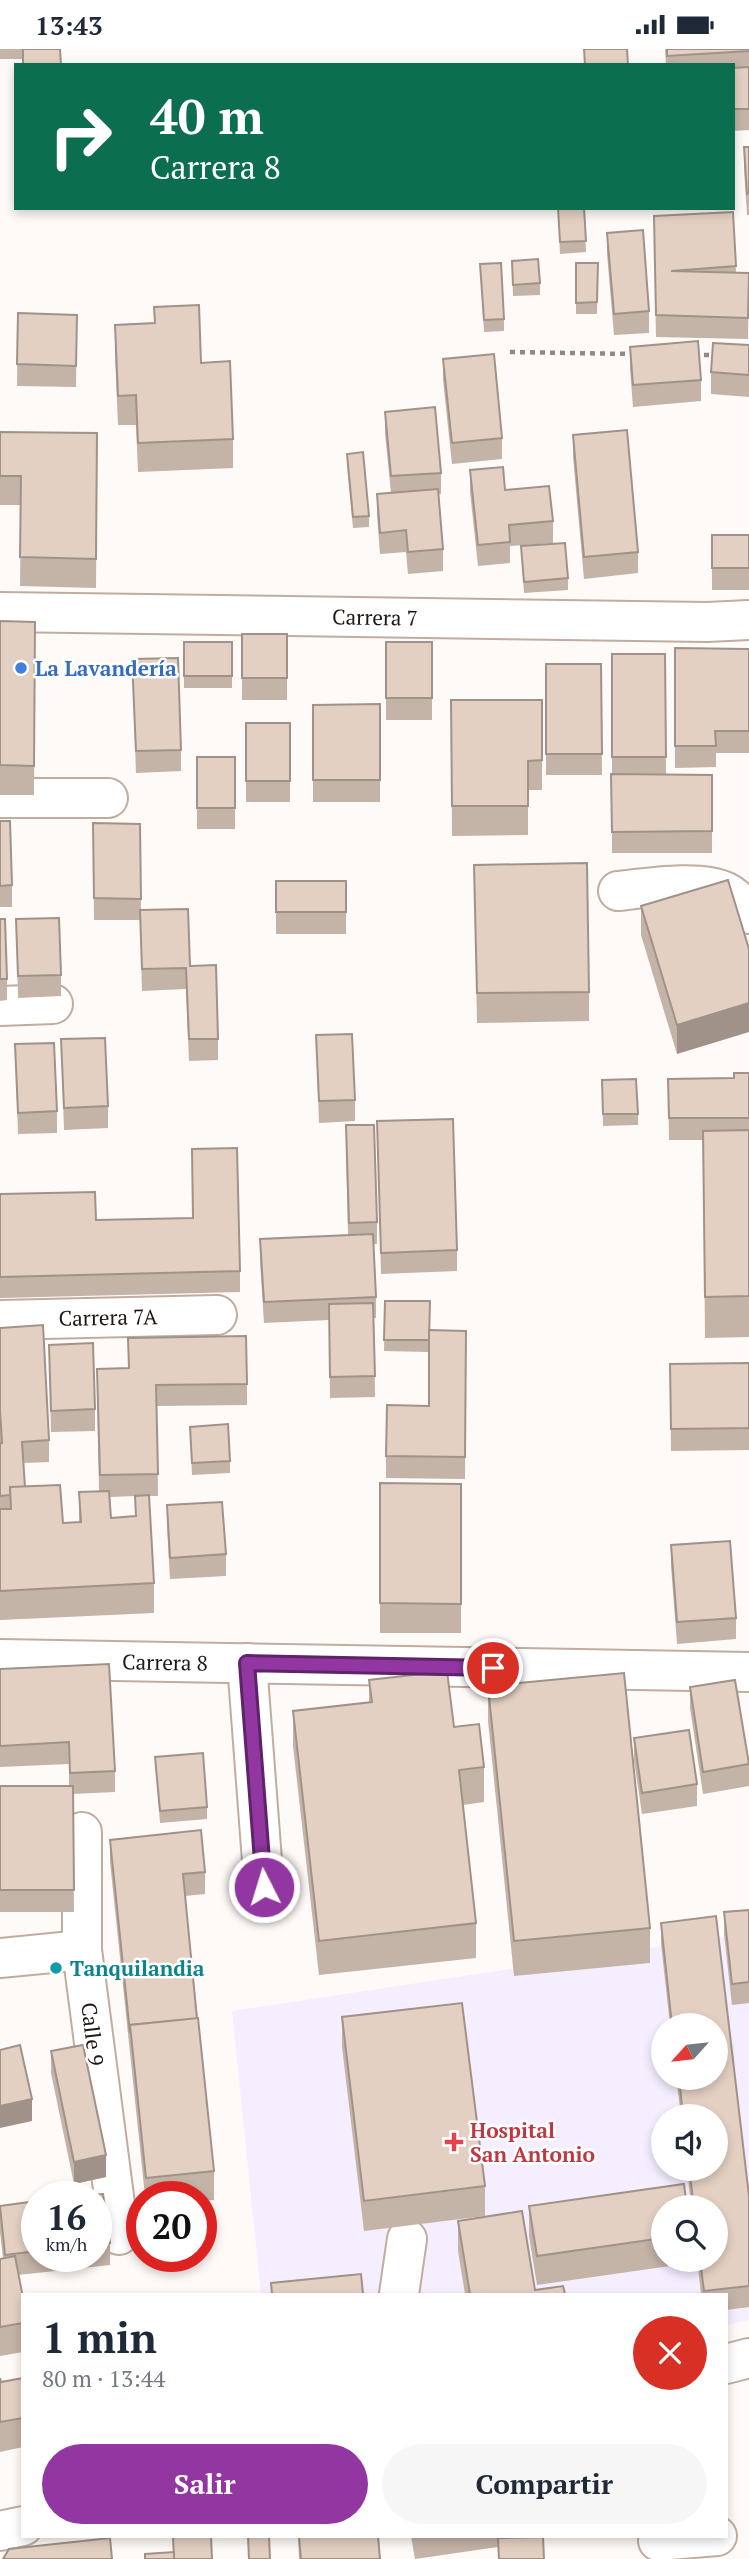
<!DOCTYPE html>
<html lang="es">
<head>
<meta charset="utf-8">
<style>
	body { margin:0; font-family:"PT Serif",serif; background:#f6f6f7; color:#1f2937; height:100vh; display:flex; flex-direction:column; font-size:26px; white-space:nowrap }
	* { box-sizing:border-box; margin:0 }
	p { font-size:23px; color:#747a83 }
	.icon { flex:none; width:38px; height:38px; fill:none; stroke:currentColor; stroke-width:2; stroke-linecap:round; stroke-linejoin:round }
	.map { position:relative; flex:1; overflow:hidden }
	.details { position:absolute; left:21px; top:2244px; width:707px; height:245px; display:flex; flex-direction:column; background:#fff; border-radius:0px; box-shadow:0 4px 10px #0003 }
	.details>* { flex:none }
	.top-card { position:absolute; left:14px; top:14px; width:721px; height:147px; border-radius:0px; box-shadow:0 4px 10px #0003; background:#0b6e4f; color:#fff; overflow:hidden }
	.needle { width:46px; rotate:243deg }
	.fabs { position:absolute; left:651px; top:1964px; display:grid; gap:14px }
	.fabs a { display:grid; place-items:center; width:77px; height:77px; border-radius:50%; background:#fff; box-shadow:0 4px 10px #0003; font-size:35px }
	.speed { position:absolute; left:21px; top:2132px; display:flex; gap:14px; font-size:35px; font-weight:700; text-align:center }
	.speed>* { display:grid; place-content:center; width:91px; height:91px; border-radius:50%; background:#fff; box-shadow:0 4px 10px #0003; line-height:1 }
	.speed small { font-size:18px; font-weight:400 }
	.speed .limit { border:10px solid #d22; background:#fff; color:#111 }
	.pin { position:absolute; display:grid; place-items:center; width:60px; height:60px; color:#fff; margin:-30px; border:4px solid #fff; border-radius:50%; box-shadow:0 2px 7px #0007 }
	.me { position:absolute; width:77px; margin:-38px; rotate:355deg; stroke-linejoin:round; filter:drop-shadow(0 0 5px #0008) }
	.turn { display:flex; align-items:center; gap:24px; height:147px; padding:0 21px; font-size:32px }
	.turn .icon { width:91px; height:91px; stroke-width:2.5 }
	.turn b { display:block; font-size:49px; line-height:60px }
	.round { display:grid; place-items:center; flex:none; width:74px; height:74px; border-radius:37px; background:#f6f6f7 }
	.summary { display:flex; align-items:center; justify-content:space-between; height:119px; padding:0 21px }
	h1 { font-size:42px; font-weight:600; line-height:52px }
	.button { display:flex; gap:14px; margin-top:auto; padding:14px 21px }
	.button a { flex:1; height:80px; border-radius:42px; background:#9236a1; color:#fff; font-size:28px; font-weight:600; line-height:80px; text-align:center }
	.button a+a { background:#f6f6f7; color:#1f2937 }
	.status { display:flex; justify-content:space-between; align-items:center; height:49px; padding:0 35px; background:#fff; direction:ltr }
	.status svg { height:19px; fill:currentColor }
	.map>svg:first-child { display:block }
</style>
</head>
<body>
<div class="status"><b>13:43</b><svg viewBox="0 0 49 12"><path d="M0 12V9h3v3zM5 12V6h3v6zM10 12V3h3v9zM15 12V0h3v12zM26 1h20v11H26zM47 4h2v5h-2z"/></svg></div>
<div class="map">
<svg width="749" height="2510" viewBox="0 0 749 2510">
	<rect width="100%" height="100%" fill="#fefaf7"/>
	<path fill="#f4eeff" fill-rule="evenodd" d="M749,1884v387l-23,5v-31h-465l-29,-283zM663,1976h53v52h-53zM663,2067h53v52h-53zM663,2158h53v52h-53z"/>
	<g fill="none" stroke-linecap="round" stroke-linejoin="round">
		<defs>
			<g id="minor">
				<path d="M0,563l707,10 42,-2"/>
				<path d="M0,749h108"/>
				<path d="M618,842c28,-3 83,-12 108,1 9,4 17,14 23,22"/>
				<path d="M0,957l53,-2"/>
				<path d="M0,1271l217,-5"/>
				<path d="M0,1610l749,13"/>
				<path d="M247,1614l17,224"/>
				<path d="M82,1783v118l37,285"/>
				<path d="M0,1909l82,-8"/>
				<path d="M399,2245l8,-55"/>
				<path d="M726,2315l23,-6"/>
				<path d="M0,2482l23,-5"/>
				<path d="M658,2492l59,-5"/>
			</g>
		</defs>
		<use href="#minor" stroke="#c0ad9f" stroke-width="42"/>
		<g stroke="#8f8985" stroke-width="4.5" stroke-dasharray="5 5" stroke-linecap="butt">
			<path d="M510,303l123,2"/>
			<path d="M694,306h23"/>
		</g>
		<use href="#minor" stroke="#fff" stroke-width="38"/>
	</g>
	<g fill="#c4b3a7" fill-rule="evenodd">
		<path d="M0,0h60l-38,10h-22z"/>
		<path d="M665,0h84v81l-16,1v-66h-67z"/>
		<path d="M744,98h5v68h-2l-3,-46z"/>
		<path d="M558,159h26l2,44 -26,2z"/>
		<path d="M733,163l3,60 13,1 -1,66 -92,-2 -2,-99z"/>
		<path d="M607,184l42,78v22l-35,2 -7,-81z"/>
		<path d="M512,212l28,22v12l-27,1z"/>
		<path d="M576,214h22l-1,51h-21z"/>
		<path d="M480,215l24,55v12l-20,1z"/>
		<path d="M154,258l47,56 32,76v29l-95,4 -2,-47h-18l-3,-71v-29l39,-2z"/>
		<path d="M18,264l59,2 -1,72 -59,-1z"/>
		<path d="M749,296v52l-38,-3v-22z"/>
		<path d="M630,298l71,33v21l-68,6 -3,-38z"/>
		<path d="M443,310l59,79v21l-50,5 -9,-84z"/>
		<path d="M385,363l56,61v21h-3l5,55v22l-35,3 -2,-22 -26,2 -3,-39v-21l14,-1 -6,-60z"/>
		<path d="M0,383l97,1 -1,155 -76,-2 1,-81h-21z"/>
		<path d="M573,386l65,117v21l-54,6 -11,-122z"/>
		<path d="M347,405l22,62v11l-16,1 -6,-63z"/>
		<path d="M470,421l35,20 48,31v22l-43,3v17l-32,3 -8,-74z"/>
		<rect x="712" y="486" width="37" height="55"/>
		<path d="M521,497l47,32v12l-44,3z"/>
		<path d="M0,572l35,1 -1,173h-34z"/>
		<rect x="242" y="585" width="45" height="66"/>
		<rect x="184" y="593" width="48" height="46"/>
		<rect x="386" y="593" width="46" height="78"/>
		<path d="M675,599l74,1v104h-33v14l-41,1z"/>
		<path d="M612,605h53l1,120 46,1v78h-100z"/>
		<path d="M132,610l49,91v21l-45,2z"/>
		<path d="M546,615h55l1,111h-56z"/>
		<path d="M451,651h91v90h-14v45l-76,1z"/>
		<path d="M380,655v98h-67v-97z"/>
		<rect x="246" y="674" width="44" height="79"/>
		<rect x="197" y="708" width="38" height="72"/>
		<path d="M0,772l12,64v22h-12z"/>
		<path d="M93,774l47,1 1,86 49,56 28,73v21l-29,1 -3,-72 -44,2 -2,-71h-46z"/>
		<path d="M474,816l115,127v29l-112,2z"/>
		<path d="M728,831l-51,174 -36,-119v-29z"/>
		<rect x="276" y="832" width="70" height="53"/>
		<path d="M0,870l7,60v21l-7,1z"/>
		<path d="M16,870l45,56v21l-43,2z"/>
		<path d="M316,986l39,65v21l-36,2z"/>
		<path d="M61,990l47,67v22l-44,2z"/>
		<path d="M15,995l42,67v22l-39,1z"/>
		<path d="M749,1024v264l-44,1 -2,-198h-34l-1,-61 66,-1z"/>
		<path d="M602,1031l36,34v11l-35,1z"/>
		<path d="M377,1072l80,129v21l-76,3z"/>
		<path d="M346,1098l31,75v22h-3l2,53v21h-2l1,79 -45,1 -1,-78 -65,3 -4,-62v-22l88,-4z"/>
		<path d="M0,1145l96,26 144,51v21l-240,6z"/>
		<path d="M385,1252l45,29 36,1 -1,148 -79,-1v-22l43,-50v-54l-45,-1z"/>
		<path d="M0,1279l49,112v22l-26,1 2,24 38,36 16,-1v-30l20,-1 -2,-101 31,-22v-30l119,46v21l-90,1 1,90h-9l5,87v30l-154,7zM135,1447v20l-24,2 -1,-21z"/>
		<path d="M49,1296l46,64v22l-44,1z"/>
		<path d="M749,1314v87l-78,1 -1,-87z"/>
		<path d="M190,1378l40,34v12l-38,2z"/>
		<path d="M380,1434l81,1v149h-81z"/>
		<path d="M167,1456l59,49v22l-56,3 -3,-53z"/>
		<path d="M671,1496l65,73v21l-59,5 -6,-78z"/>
		<path d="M0,1620l115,102v21l-42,2 1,118h-74v-126h69v-22l-69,3z"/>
		<path d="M369,1631l85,47 30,40v35l-21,3 13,118v35l-157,17 -26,-229v-35l76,-8z"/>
		<path d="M488,1637l162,242v35l-136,13 -26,-255z"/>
		<path d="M690,1638l59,77v22l-46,8 -13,-86z"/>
		<path d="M634,1689l63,46v22l-55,8 -8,-54z"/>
		<path d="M155,1708l52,50v12l-47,4z"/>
		<path d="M110,1791l95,32v22l-20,2 29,275v29l-13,1v-5h-56l-35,-334z"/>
		<path d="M749,1861v93l-17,2 -8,-71v-22z"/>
		<path d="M716,1867l33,280v111l-23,3v-16h-25l-4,-35h19v-52h-25l-4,-39h29v-52h-35l-5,-39h40v-52h-46l-9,-81v-21z"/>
		<path d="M342,1968l143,169v30l-121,15 -22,-184z"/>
		<path d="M51,2002l55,126 -32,7 -23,-111z"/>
		<path d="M96,2147l14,47v22l-92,10 5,23v54l-23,4v-97l3,-1 -3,-26v-26l37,-5v55h59z"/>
		<path d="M529,2157l134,1v52h28v4l-154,22 -8,-49z"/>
		<path d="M458,2172l77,69 30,4h-100l-7,-43z"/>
		<path d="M0,2329l1,4 22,-4v69l-23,5z"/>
		<path d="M298,2487h80l2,23h-81z"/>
		<path d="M411,2487h97v2l-10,21v-12l-83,12z"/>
	</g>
	<g fill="#a09288">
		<path d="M749,954v29l-72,22v-29z"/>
		<path d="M32,2050v22l-32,7v-22z"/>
		<path d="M106,2106v22l-32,7v-22z"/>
	</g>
	<g fill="#e4d0c2" stroke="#a09288" stroke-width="2">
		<path d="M23,0h37l1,16h-38z"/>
		<path d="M584,0h43l1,16h-43z"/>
		<path d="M667,0h82v2l-82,5z"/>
		<path d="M749,18v42h-16v-41z"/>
		<path d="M744,98h5v46l-2,1z"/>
		<path d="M558,159h26l2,33 -26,1z"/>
		<path d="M733,163l3,54 -65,5 78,2 -1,45 -92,-3 -2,-99z"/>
		<path d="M643,181l6,81 -35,3 -7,-81z"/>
		<path d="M538,210l2,24 -27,2 -1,-24z"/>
		<path d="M501,214l3,56 -20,1 -4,-56z"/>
		<path d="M576,214h22l-1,39 -21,1z"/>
		<path d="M199,256l2,58 29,-2 3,78 -95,4 -2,-48 -18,1 -3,-71 40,-2 -1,-16z"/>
		<path d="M18,264l59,2 -1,51 -59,-2z"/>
		<path d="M698,292l3,39 -68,5 -3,-38z"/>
		<path d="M713,294l36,2v30l-38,-3z"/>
		<path d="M494,305l8,84 -50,5 -9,-84z"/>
		<path d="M435,358l6,66 -50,3 -6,-64z"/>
		<path d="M627,381l11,122 -54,5 -11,-122z"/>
		<path d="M0,383l97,1 -1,126 -76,-2 1,-81h-21z"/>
		<path d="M363,403l6,64 -16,1 -6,-63z"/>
		<path d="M503,418l2,23 44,-4 4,35 -44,4 1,17 -32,3 -8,-75z"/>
		<path d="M438,440l5,60 -35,3 -2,-22 -26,3 -3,-39z"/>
		<rect x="712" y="486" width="37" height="33"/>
		<path d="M565,494l3,35 -44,4 -3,-36z"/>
		<path d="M0,572l35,1 -1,144 -34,-1z"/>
		<rect x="242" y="585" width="45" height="44"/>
		<rect x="184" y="593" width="48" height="34"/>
		<rect x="386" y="593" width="46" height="56"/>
		<path d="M675,599l74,1v82h-34l1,15h-41z"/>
		<path d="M612,605h53l1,103h-54z"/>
		<path d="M178,609l3,92 -45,1 -4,-92z"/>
		<path d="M546,615h55l1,90h-56z"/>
		<path d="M451,651h91v60l-14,1v45h-76z"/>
		<path d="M380,655v76h-67v-75z"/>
		<rect x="246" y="674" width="44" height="58"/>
		<rect x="197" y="708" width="38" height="51"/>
		<path d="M611,725l101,1v56l-100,1z"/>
		<path d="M0,772h10l2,64 -12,1z"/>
		<path d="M93,774l47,1 1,75 -47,-1z"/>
		<path d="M587,814l2,129 -112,1 -3,-128z"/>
		<path d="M728,831l21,69v54l-72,22 -36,-119z"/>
		<rect x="276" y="832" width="70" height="31"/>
		<path d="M188,860l2,57 26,-1 2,74h-29l-3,-71 -44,1 -2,-59z"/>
		<path d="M59,869l2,57 -43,1 -2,-57z"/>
		<path d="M0,870h5l2,60h-7z"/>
		<path d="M352,985l3,66 -36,1 -3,-66z"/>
		<path d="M105,989l3,68 -44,2 -3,-69z"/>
		<path d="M54,994l3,68 -39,2 -3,-69z"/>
		<path d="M734,1024h15v45h-80l-1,-39 66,-1z"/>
		<path d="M636,1030l2,35h-35l-1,-34z"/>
		<path d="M453,1070l4,131 -76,3 -4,-132z"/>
		<path d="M346,1076h28l3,97 -28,1z"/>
		<path d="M749,1081v166l-44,1 -2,-166z"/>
		<path d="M237,1099l3,123 -240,6v-83l95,-2 1,28 97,-2 -1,-69z"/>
		<path d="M373,1185l3,63 -112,5 -4,-63z"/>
		<path d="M385,1252h45l-1,39h-45z"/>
		<path d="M373,1254l2,73 -45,1 -1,-73z"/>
		<path d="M43,1276l6,115 -27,2 3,45h-15v8l-10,1v-53h2l-2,-33v-82z"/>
		<path d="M429,1281l37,1 -1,126 -79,-1 1,-51 42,1z"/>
		<path d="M246,1287l1,48 -91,1 2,89 -58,1 -3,-106 32,-1 -1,-30z"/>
		<path d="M93,1294l2,66 -44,2 -2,-66z"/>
		<path d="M749,1314v65l-78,1 -1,-65z"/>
		<path d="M228,1375l2,37 -38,2 -2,-36z"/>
		<path d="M380,1434l81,1v120l-81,-1z"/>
		<path d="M60,1436l3,38 18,-1 -2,-30 30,-1 2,27 25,-2 -1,-20 14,-1 5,88 -154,8v-82h11l-1,-22z"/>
		<path d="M222,1453l4,52 -56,4 -3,-53z"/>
		<path d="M730,1492l6,77 -59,4 -6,-77z"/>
		<path d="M109,1615l6,107 -45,2 -1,-31 -69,4v-77z"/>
		<path d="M447,1622l7,56 25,-3 5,43 -25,3 17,153 -157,18 -26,-230 79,-9 -3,-22z"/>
		<path d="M624,1624l26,255 -136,13 -26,-255z"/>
		<path d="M735,1631l14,84 -46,8 -13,-85z"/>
		<path d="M689,1681l8,54 -55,9 -8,-55z"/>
		<path d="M203,1704l4,54 -47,4 -5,-54z"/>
		<path d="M0,1737h73l1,104h-74z"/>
		<path d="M201,1781l4,42 -22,2 14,145 -67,6v8l-20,-193z"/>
		<path d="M749,1861v72l-17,2 -8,-72z"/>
		<path d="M716,1867l33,280v90l-45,5 -4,-32h16v-52h-22l-5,-39h27v-52h-33l-4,-39h37v-52h-44l-11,-102z"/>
		<path d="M462,1954l23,183 -121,15 -22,-184z"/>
		<path d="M198,1969l16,153 -68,7 -16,-153z"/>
		<path d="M20,1996l12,54 -32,7v-56z"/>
		<path d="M83,1996l23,110 -32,7 -23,-111z"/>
		<path d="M684,2135l3,23h-24v31l-126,18 -8,-50z"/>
		<path d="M103,2145l7,49 -14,2v-49h-16z"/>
		<path d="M37,2152v50l-32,4 -5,-49z"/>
		<path d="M522,2162l13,79 28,-4 2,8h-95l-12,-73z"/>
		<path d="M15,2207l8,42v25l-23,4v-68z"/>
		<path d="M361,2225l2,20h-91l-1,-11z"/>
		<path d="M0,2329l1,4 22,-4v40l-23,4z"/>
		<path d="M173,2487h38l1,23h-38z"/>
		<path d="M248,2487h21l1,23h-21z"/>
		<path d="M299,2487h79l2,23h-79z"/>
		<path d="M543,2488l1,22h-45l-1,-21z"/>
		<path d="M110,2489l2,21h-109l6,-10z"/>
		<path d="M174,2503v7h-29v-5z"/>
	</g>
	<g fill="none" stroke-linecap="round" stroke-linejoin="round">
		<defs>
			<path id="route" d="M264,1838l-17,-224 246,5"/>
		</defs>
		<use href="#route" stroke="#5f2369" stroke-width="18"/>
		<use href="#route" stroke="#9236a1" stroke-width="12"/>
	</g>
	<circle fill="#3f7fe0" stroke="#fff" stroke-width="2.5" cx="21" cy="619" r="7"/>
	<circle fill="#0f9aa8" stroke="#fff" stroke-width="2.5" cx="56" cy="1919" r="7"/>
	<path fill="#e0444e" stroke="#fff" stroke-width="2.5" d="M450.5 2082.5h7v7h7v7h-7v7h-7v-7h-7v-7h7z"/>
	<g text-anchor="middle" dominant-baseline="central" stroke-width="5" stroke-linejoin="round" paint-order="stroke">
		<g font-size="21" fill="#1e1712" stroke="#fff">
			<text transform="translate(375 568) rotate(1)">Carrera 7</text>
			<text transform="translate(108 1268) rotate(-1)">Carrera 7A</text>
			<text transform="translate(165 1613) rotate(1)">Carrera 8</text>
			<text transform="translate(93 1985) rotate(83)">Calle 9</text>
		</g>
		<g font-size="21" font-weight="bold" fill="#366cbe" stroke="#fff" text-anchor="start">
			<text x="35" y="619">La Lavandería</text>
		</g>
		<g font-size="21" font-weight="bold" fill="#0d838f" stroke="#fff" text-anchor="start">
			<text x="70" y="1919">Tanquilandia</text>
		</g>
		<g font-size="21" font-weight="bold" fill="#be3a42" stroke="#fff" text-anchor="start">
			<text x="470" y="2081">Hospital<tspan x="470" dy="24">San Antonio</tspan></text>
		</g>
	</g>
</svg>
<div class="fabs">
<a><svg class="needle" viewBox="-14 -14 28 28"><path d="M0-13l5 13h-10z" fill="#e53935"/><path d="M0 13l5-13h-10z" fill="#747a83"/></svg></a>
<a><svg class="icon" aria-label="sound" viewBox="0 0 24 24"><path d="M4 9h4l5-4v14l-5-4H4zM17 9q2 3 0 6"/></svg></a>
<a><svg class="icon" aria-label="search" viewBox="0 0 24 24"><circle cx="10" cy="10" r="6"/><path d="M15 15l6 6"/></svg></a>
</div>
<div class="speed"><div>16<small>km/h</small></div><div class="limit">20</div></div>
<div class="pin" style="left:493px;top:1619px;background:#d93025"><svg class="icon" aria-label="arrive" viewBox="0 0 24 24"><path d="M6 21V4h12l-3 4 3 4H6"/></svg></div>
<svg class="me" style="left:264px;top:1838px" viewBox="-20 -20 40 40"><circle r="17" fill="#9236a1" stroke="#fff" stroke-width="3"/><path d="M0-11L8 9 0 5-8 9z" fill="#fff"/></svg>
<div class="top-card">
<div class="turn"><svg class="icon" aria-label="right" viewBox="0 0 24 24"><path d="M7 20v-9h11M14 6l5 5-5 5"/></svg><div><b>40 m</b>Carrera 8</div></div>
</div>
<section class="details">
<div class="summary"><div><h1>1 min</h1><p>80 m · 13:44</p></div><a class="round" style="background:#d93025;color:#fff"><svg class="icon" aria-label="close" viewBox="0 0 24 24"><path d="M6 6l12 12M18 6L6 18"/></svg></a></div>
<div class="button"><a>Salir</a><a>Compartir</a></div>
</section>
</div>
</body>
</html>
